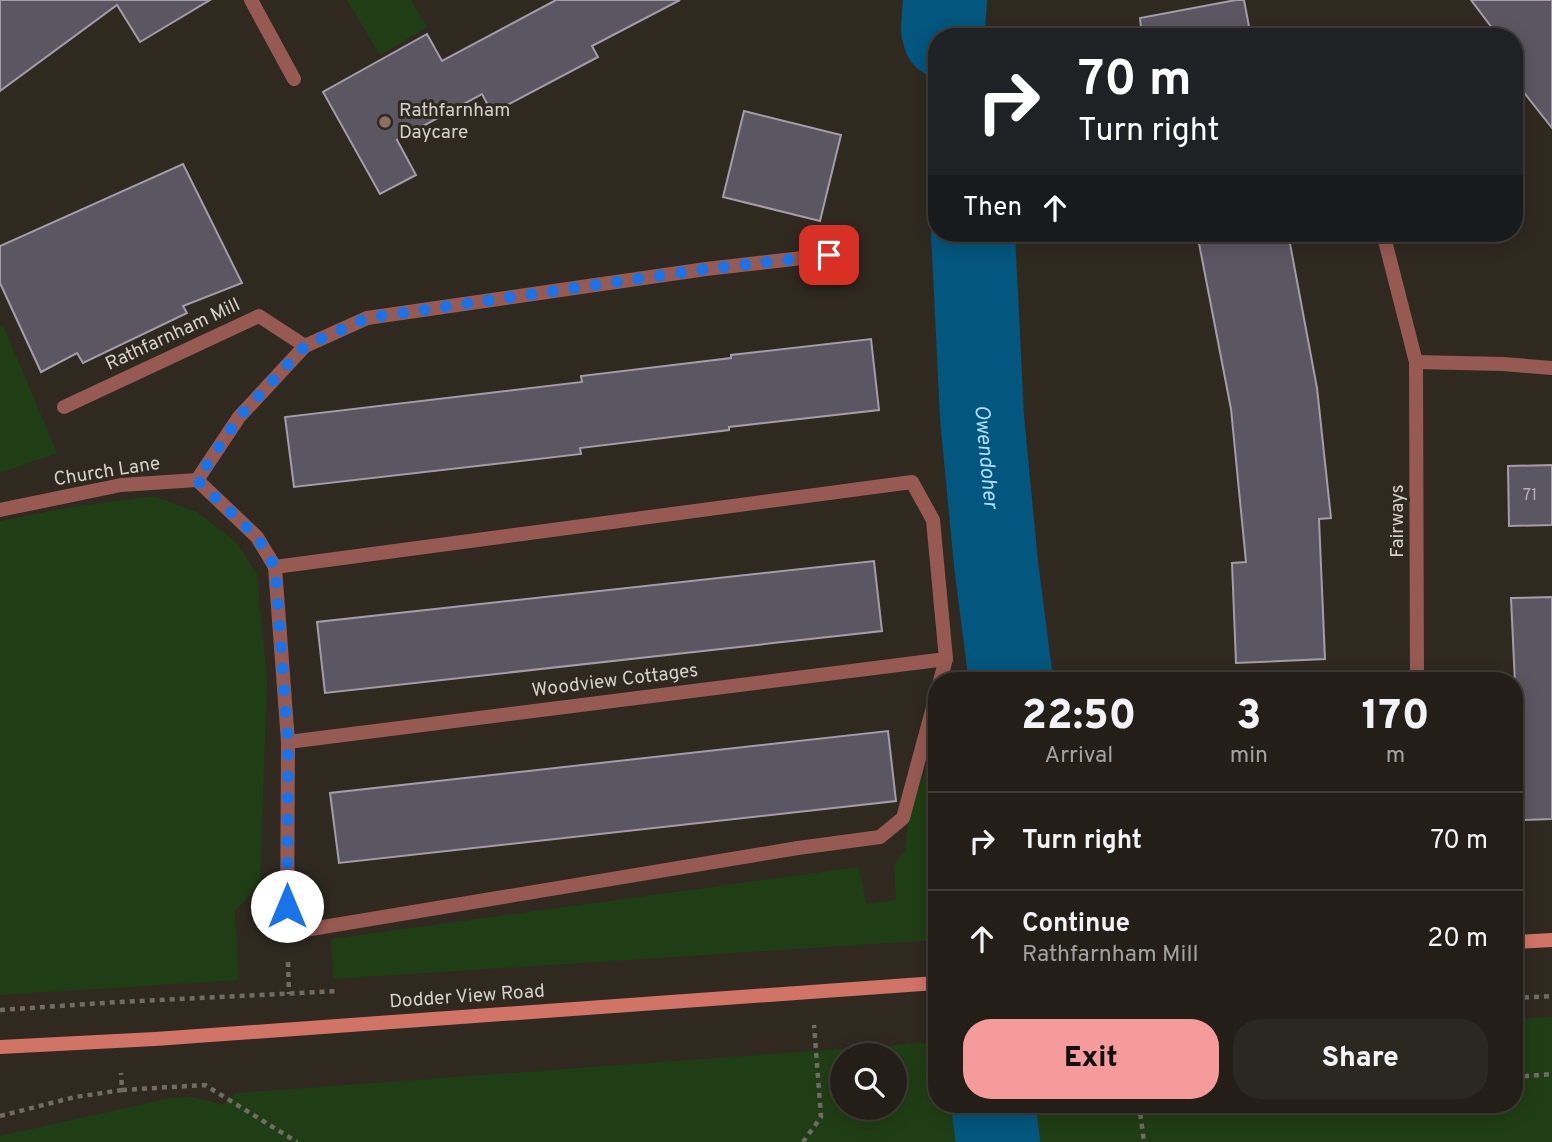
<!DOCTYPE html>
<html lang="en">
<head>
<meta charset="utf-8">
<style>
	body { margin:0; font-family:Overpass,sans-serif; background:#2b2721; color:#f1f3f6; height:100vh; display:flex; flex-direction:column; font-size:26px; white-space:nowrap }
	* { box-sizing:border-box; margin:0 }
	p { font-size:23px; color:#a3a2a2 }
	.icon { flex:none; width:38px; height:38px; fill:none; stroke:currentColor; stroke-width:2; stroke-linecap:round; stroke-linejoin:round }
	.map { position:relative; flex:1; overflow:hidden }
	.drawer { position:absolute; left:928px; top:672px; width:595px; height:441px; display:flex; flex-direction:column; background:#231f18; border-radius:28px; box-shadow:0 4px 18px #0003,0 0 0 2px #403d37 }
	.drawer>* { flex:none }
	.top-card { position:absolute; left:928px; top:28px; width:595px; height:214px; border-radius:28px; box-shadow:0 4px 18px #0003,0 0 0 2px #403d37; background:#202124; color:#fff; overflow:hidden }
	.tools { position:absolute; left:830px; top:1043px; display:grid; gap:14px }
	.tools a { display:grid; place-items:center; width:77px; height:77px; border-radius:50%; background:#231f18; box-shadow:0 4px 18px #0003,0 0 0 2px #403d37; font-size:35px }
	.pin { position:absolute; display:grid; place-items:center; width:60px; height:60px; color:#fff; margin:-30px; border-radius:14px; box-shadow:0 4px 10px #0006 }
	.me { position:absolute; width:77px; margin:-38px; rotate:0deg; stroke-linejoin:round; filter:drop-shadow(0 0 5px #0008) }
	.turn { display:flex; align-items:center; gap:24px; height:147px; padding:0 35px; font-size:32px }
	.turn .icon { width:91px; height:91px; stroke-width:2.5 }
	.turn b { display:block; font-size:49px; line-height:60px }
	.then { display:flex; align-items:center; height:66px; padding:0 35px; background:#0003; gap:14px; font-size:26px }
	.eta { display:flex; justify-content:space-evenly; align-items:center; height:119px; text-align:center }
	.eta b { font-size:42px; font-weight:800; line-height:49px }
	.primary-button { display:flex; gap:14px; margin-top:auto; padding:14px 35px }
	.primary-button a { flex:1; height:80px; border-radius:28px; background:#f59b9b; color:#111; font-size:28px; font-weight:800; line-height:80px; text-align:center }
	.primary-button a+a { background:#2b2721; color:#f1f3f6 }
	ul { padding:0; list-style:none }
	li { display:flex; align-items:center; gap:21px; height:98px; padding:0 35px; border-top:2px solid #403d37 }
	li div { flex:1 }
	li b { display:block; font-size:26px }
	li em { font-style:normal }
	.map>svg:first-child { display:block }
</style>
</head>
<body>
<div class="map">
<svg width="1552" height="1142" viewBox="0 0 1552 1142">
	<rect width="100%" height="100%" fill="#2f2920"/>
	<g fill="#203e15" fill-rule="evenodd">
		<path d="M347,0h64l16,27 -47,28z"/>
		<path d="M3,325l54,128 -57,20v-147z"/>
		<path d="M153,496l44,16 40,31 20,31 10,107 -7,203 -25,27 4,69 -239,15v-474l65,-13z"/>
		<path d="M936,737v203l-603,39 -2,-40 528,-72 7,37 30,-4 -2,-35 11,-15 3,-28z"/>
		<path d="M1552,1017v125h-1552v-6l171,-38 21,-1 32,8 12,-12 700,-51v62h578v-85zM842,1055h52v53h-52z"/>
	</g>
	<g fill="none" stroke-linecap="round" stroke-linejoin="round">
		<g stroke="#03567d" stroke-width="84">
			<path d="M945,37l-2,-8 2,-29"/>
			<path id="s1" d="M973,233l9,184 14,147 15,117"/>
			<path d="M993,1104l5,38"/>
		</g>
	</g>
	<g fill="#5b5762" stroke="#a29da9" stroke-width="2">
		<path d="M0,0h210l-70,42 -23,-37 -117,86z"/>
		<path d="M556,0h124l-88,46 6,11 -106,56 -10,-19 -85,46 19,35 -36,19 -57,-102 104,-58 15,27z"/>
		<path d="M1236,0h8l7,37h-109l-2,-19z"/>
		<path d="M1471,0h81v128l-38,-48v-43h-15z"/>
		<path d="M744,111l97,24 -21,86 -97,-24z"/>
		<path d="M183,164l59,119 -59,23 4,7 -104,50 -6,-10 -36,19 -41,-89v-37z"/>
		<path d="M1197,233h91l29,155 14,130 -12,1 6,140 -89,4 -4,-100 14,-1 -15,-153z"/>
		<path d="M871,339l8,71 -150,17v3l-149,18 1,6 -287,33 -9,-70 297,-35 -1,-6 150,-18v-3z"/>
		<path d="M1552,465v60l-43,1 -1,-60z"/>
		<path d="M874,561l8,70 -557,62 -8,-71z"/>
		<path d="M1552,597v222l-31,1 -1,-33h-5l-1,-60h3l-6,-129z"/>
		<path d="M888,731l8,70 -557,62 -9,-70z"/>
	</g>
	<g fill="none" stroke-linecap="round" stroke-linejoin="round">
		<g stroke="#706b63" stroke-width="4.5" stroke-dasharray="5 5" stroke-linecap="butt">
			<path d="M288,962l1,32"/>
			<path d="M1514,998l38,-2"/>
			<path d="M0,1010l118,-8 220,-11"/>
			<path d="M1514,1077l38,-3"/>
			<path d="M122,1090l83,-5 92,57"/>
			<path d="M1139,1104l5,38"/>
			<path d="M0,1116l75,-19 47,-7 -1,-17"/>
			<path d="M803,1142l18,-25 -7,-92"/>
		</g>
		<g stroke="#965a52" stroke-width="14">
			<path d="M251,0l43,79"/>
			<path d="M275,567l637,-85 21,38 13,139 -6,22"/>
			<path d="M287,933l511,-85 82,-11 23,-19 33,-122"/>
		</g>
		<g stroke="#965a52" stroke-width="14">
			<path d="M1383,233l33,129 1,319"/>
			<path d="M1416,362l87,2 49,4"/>
			<path d="M64,407l195,-91 46,30 62,-28 339,-49 123,-14"/>
			<path d="M197,480l42,-63 66,-71"/>
			<path d="M0,510l121,-25 76,-5 60,57 18,30 13,175 -1,191"/>
			<path d="M288,742l658,-83"/>
		</g>
		<g stroke="#d27367" stroke-width="14">
			<path d="M1514,942l38,-2"/>
			<path d="M0,1047l155,-8 781,-56"/>
		</g>
	</g>
	<g fill="none" stroke-linecap="round" stroke-linejoin="round">
		<path stroke="#1a73e8" stroke-width="12" stroke-dasharray="0 21.6" d="M287,906l1,-164 -13,-175 -18,-30 -60,-57 42,-63 66,-71 62,-28 339,-49 123,-14"/>
	</g>
	<circle fill="#8d6e63" stroke="#2f2920" stroke-width="2.5" cx="385" cy="122" r="7"/>
	<g text-anchor="middle" dominant-baseline="central" stroke-width="6" stroke-linejoin="round" paint-order="stroke">
		<g font-size="16" fill="#b6b2b1">
			<text x="1530" y="496">71</text>
		</g>
		<g font-size="19" fill="#d4d1cb" stroke="#2f2920" text-anchor="start">
			<text x="399" y="111">Rathfarnham<tspan x="399" dy="22">Daycare</tspan></text>
		</g>
		<g font-size="19" fill="#d4d1cb" stroke="#2f2920">
			<text transform="translate(173 335) rotate(-25)">Rathfarnham Mill</text>
			<text transform="translate(107 472) rotate(-9)">Church Lane</text>
			<text transform="translate(1398 521) rotate(-90)">Fairways</text>
			<text transform="translate(615 681) rotate(-7)">Woodview Cottages</text>
			<text transform="translate(467 997) rotate(-4)">Dodder View Road</text>
		</g>
		<g font-size="21" font-style="italic" fill="#b2dcf9" stroke="#2f2920">
			<text stroke="none"><textPath href="#s1" startOffset="224">Owendoher</textPath></text>
		</g>
	</g>
</svg>
<div class="tools">
<a><svg class="icon" aria-label="search" viewBox="0 0 24 24"><circle cx="10" cy="10" r="6"/><path d="M15 15l6 6"/></svg></a>
</div>
<div class="pin" style="left:829px;top:255px;background:#d93025"><svg class="icon" aria-label="arrive" viewBox="0 0 24 24"><path d="M6 21V4h12l-3 4 3 4H6"/></svg></div>
<svg class="me" style="left:287px;top:906px" viewBox="-20 -20 40 40"><circle r="19" fill="#fff"/><path d="M0-13L10 11 0 6-10 11z" fill="#1a73e8"/></svg>
<div class="top-card">
<div class="turn"><svg class="icon" aria-label="right" viewBox="0 0 24 24"><path d="M7 20v-9h11M14 6l5 5-5 5"/></svg><div><b>70 m</b>Turn right</div></div>
<div class="then">Then<svg class="icon" aria-label="ahead" viewBox="0 0 24 24"><path d="M12 20V5M6 11l6-6 6 6"/></svg></div>
</div>
<section class="drawer">
<div class="eta">
<div><b>22:50</b><p>Arrival</p></div>
<div><b>3</b><p>min</p></div>
<div><b>170</b><p>m</p></div>
</div>
<ul>
<li><svg class="icon" aria-label="right" viewBox="0 0 24 24"><path d="M7 20v-9h11M14 6l5 5-5 5"/></svg><div><b>Turn right</b></div><em>70 m</em></li>
<li><svg class="icon" aria-label="ahead" viewBox="0 0 24 24"><path d="M12 20V5M6 11l6-6 6 6"/></svg><div><b>Continue</b><p>Rathfarnham Mill</p></div><em>20 m</em></li>
</ul>
<div class="primary-button"><a>Exit</a><a>Share</a></div>
</section>
</div>
</body>
</html>
